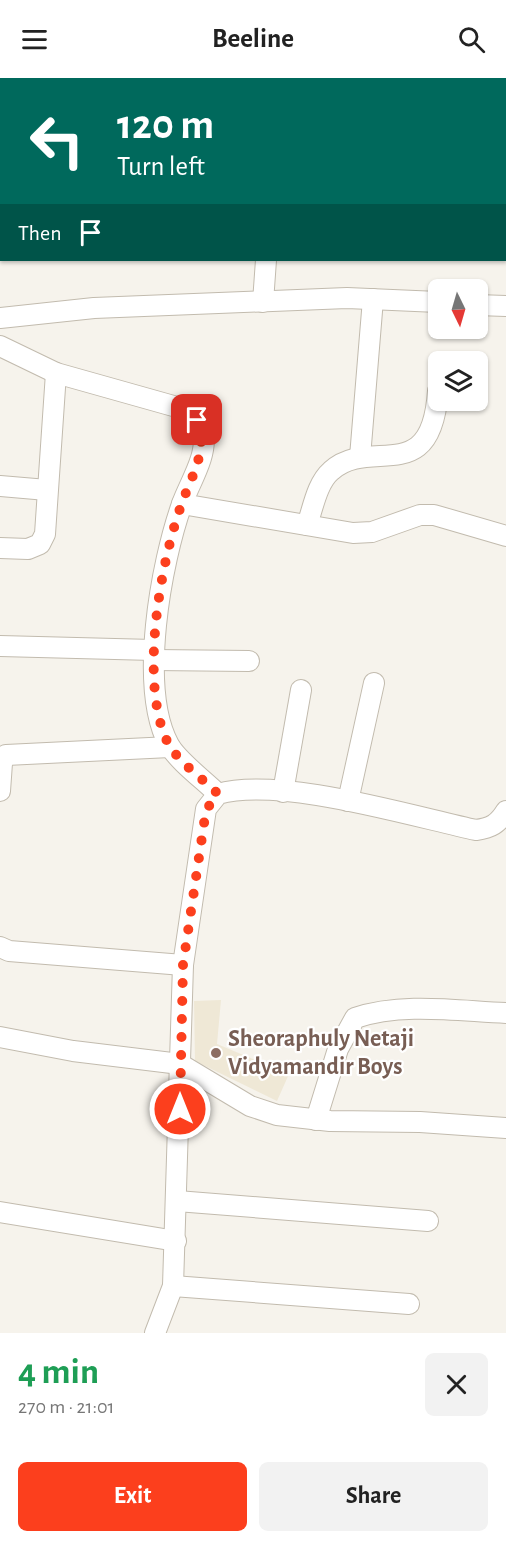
<!DOCTYPE html>
<html lang="en">
<head>
<meta charset="utf-8">
<style>
	body { margin:0; font-family:"Alegreya Sans",sans-serif; background:#f2f2f2; color:#222; height:100vh; display:flex; flex-direction:column; font-size:22px; white-space:nowrap }
	* { box-sizing:border-box; margin:0 }
	p { font-size:20px; color:#767676 }
	.icon { flex:none; width:33px; height:33px; fill:none; stroke:currentColor; stroke-width:2; stroke-linecap:round; stroke-linejoin:round }
	.map { position:relative; height:1255px; overflow:hidden }
	.drawer { display:flex; flex-direction:column; background:#fff; flex:1 }
	.drawer>* { flex:none }
	.guide { position:absolute; left:0px; top:0px; width:507px; height:183px; box-shadow:0 2px 4px #0004; background:#00695c; color:#fff; overflow:hidden }
	.needle { width:39px; rotate:175deg }
	.tools { position:absolute; left:428px; top:201px; display:grid; gap:12px }
	.tools a { display:grid; place-items:center; width:60px; height:60px; border-radius:9px; background:#fff; box-shadow:0 2px 4px #0004; font-size:30px }
	.pin { position:absolute; display:grid; place-items:center; width:51px; height:51px; color:#fff; margin:-26px; border-radius:12px; box-shadow:0 3px 9px #0006 }
	.me { position:absolute; width:66px; margin:-33px; rotate:0deg; stroke-linejoin:round; filter:drop-shadow(0 0 4px #0008) }
	.turn { display:flex; align-items:center; gap:21px; height:126px; padding:0 18px; font-size:27px }
	.turn .icon { width:78px; height:78px; stroke-width:2.5 }
	.turn b { display:block; font-size:42px; line-height:51px }
	.then { display:flex; align-items:center; height:57px; padding:0 18px; background:#0003; gap:12px; font-size:22px }
	.round { display:grid; place-items:center; flex:none; width:63px; height:63px; border-radius:9px; background:#f2f2f2 }
	.headline { display:flex; align-items:center; justify-content:space-between; height:102px; padding:0 18px }
	h1 { font-size:36px; font-weight:700; line-height:45px; color:#1e9e55 }
	.primary-button { display:flex; gap:12px; margin-top:auto; padding:12px 18px }
	.primary-button a { flex:1; height:69px; border-radius:9px; background:#fc3f1d; color:#fff; font-size:24px; font-weight:700; line-height:69px; text-align:center }
	.primary-button a+a { background:#f2f2f2; color:#222 }
	header { display:flex; justify-content:space-between; align-items:center; height:78px; padding:0 18px; background:#fff; font-size:27px; font-weight:700 }
	.map>svg:first-child { display:block }
</style>
</head>
<body>
<header><svg class="icon" aria-label="menu" viewBox="0 0 24 24"><path d="M4 6h16M4 12h16M4 18h16"/></svg>Beeline<svg class="icon" aria-label="search" viewBox="0 0 24 24"><circle cx="10" cy="10" r="6"/><path d="M15 15l6 6"/></svg></header>
<div class="map">
<svg width="506" height="1255" viewBox="0 0 506 1255">
	<rect width="100%" height="100%" fill="#f6f3ec"/>
	<path fill="#efe8d6" d="M221,922l-4,44 72,30 -12,27 -82,-40 -1,-60z"/>
	<g fill="none" stroke-linecap="round" stroke-linejoin="round">
		<defs>
			<g id="street">
				<path d="M166,2v-2"/>
				<path d="M335,2v-2"/>
				<path d="M0,97h2"/>
				<path d="M263,224l3,-42"/>
				<path d="M477,227l29,1"/>
				<path d="M0,240l94,-10 253,-10 91,4"/>
				<path d="M0,268l56,27 128,36c8,7 16,14 19,25 5,21 -14,50 -21,70 -21,59 -44,184 -13,241 9,16 36,36 49,49"/>
				<path d="M360,379l13,-158"/>
				<path d="M0,408l47,4"/>
				<path d="M182,426l171,29 19,-1 48,-17h14l72,21"/>
				<path d="M307,447c6,-17 10,-42 24,-54 40,-36 100,19 107,-80"/>
				<path d="M0,470l28,1 12,-5 5,-10 11,-161"/>
				<path d="M0,568l153,4"/>
				<path d="M154,582l95,1"/>
				<path d="M0,713l2,-28 4,-8 164,-8"/>
				<path d="M283,714l18,-102"/>
				<path d="M348,723l26,-118"/>
				<path d="M0,869l9,4 174,14"/>
				<path d="M0,959l73,14 107,13 70,42 27,9 53,6 90,1 86,6"/>
				<path d="M316,1042l22,-71 17,-31c47,-16 103,-7 151,-5"/>
				<path d="M177,1123l251,20"/>
				<path d="M0,1134l176,29"/>
				<path d="M173,1208l236,18"/>
				<path d="M155,1255l18,-47 10,-321 23,-156 12,-15c61,-18 193,22 258,36 15,-2 22,-6 30,-19"/>
			</g>
		</defs>
		<use href="#street" stroke="#c2bbae" stroke-width="22"/>
		<use href="#street" stroke="#fff" stroke-width="20"/>
	</g>
	<g fill="none" stroke-linecap="round" stroke-linejoin="round">
		<path stroke="#fc3f1d" stroke-width="10" stroke-dasharray="0 18" d="M180,1031l3,-144 23,-155 12,-16c-13,-13 -40,-33 -49,-49 -31,-58 -9,-182 13,-242 10,-28 27,-54 15,-83"/>
	</g>
	<circle fill="#8d6e63" stroke="#fff" stroke-width="2" cx="216" cy="975" r="6"/>
	<g text-anchor="middle" dominant-baseline="central" stroke-width="4.5" stroke-linejoin="round" paint-order="stroke">
		<g font-size="24" font-weight="bold" fill="#785e54" stroke="#fff" text-anchor="start">
			<text x="228" y="961">Sheoraphuly Netaji<tspan x="228" dy="28">Vidyamandir Boys</tspan></text>
		</g>
	</g>
</svg>
<div class="tools">
<a><svg class="needle" viewBox="-14 -14 28 28"><path d="M0-13l5 13h-10z" fill="#e53935"/><path d="M0 13l5-13h-10z" fill="#767676"/></svg></a>
<a><svg class="icon" aria-label="layers" viewBox="0 0 24 24"><path d="M12 4l9 5-9 5-9-5zM3 14l9 5 9-5"/></svg></a>
</div>
<div class="pin" style="left:197px;top:342px;background:#d93025"><svg class="icon" aria-label="arrive" viewBox="0 0 24 24"><path d="M6 21V4h12l-3 4 3 4H6"/></svg></div>
<svg class="me" style="left:180px;top:1031px" viewBox="-20 -20 40 40"><circle r="17" fill="#fc3f1d" stroke="#fff" stroke-width="3"/><path d="M0-11L8 9 0 5-8 9z" fill="#fff"/></svg>
<div class="guide">
<div class="turn"><svg class="icon" aria-label="left" viewBox="0 0 24 24"><path d="M17 20v-9H6M10 6l-5 5 5 5"/></svg><div><b>120 m</b>Turn left</div></div>
<div class="then">Then<svg class="icon" aria-label="arrive" viewBox="0 0 24 24"><path d="M6 21V4h12l-3 4 3 4H6"/></svg></div>
</div>
</div>
<section class="drawer">
<div class="headline"><div><h1>4 min</h1><p>270 m · 21:01</p></div><a class="round"><svg class="icon" aria-label="close" viewBox="0 0 24 24"><path d="M6 6l12 12M18 6L6 18"/></svg></a></div>
<div class="primary-button"><a>Exit</a><a>Share</a></div>
</section>
</body>
</html>
